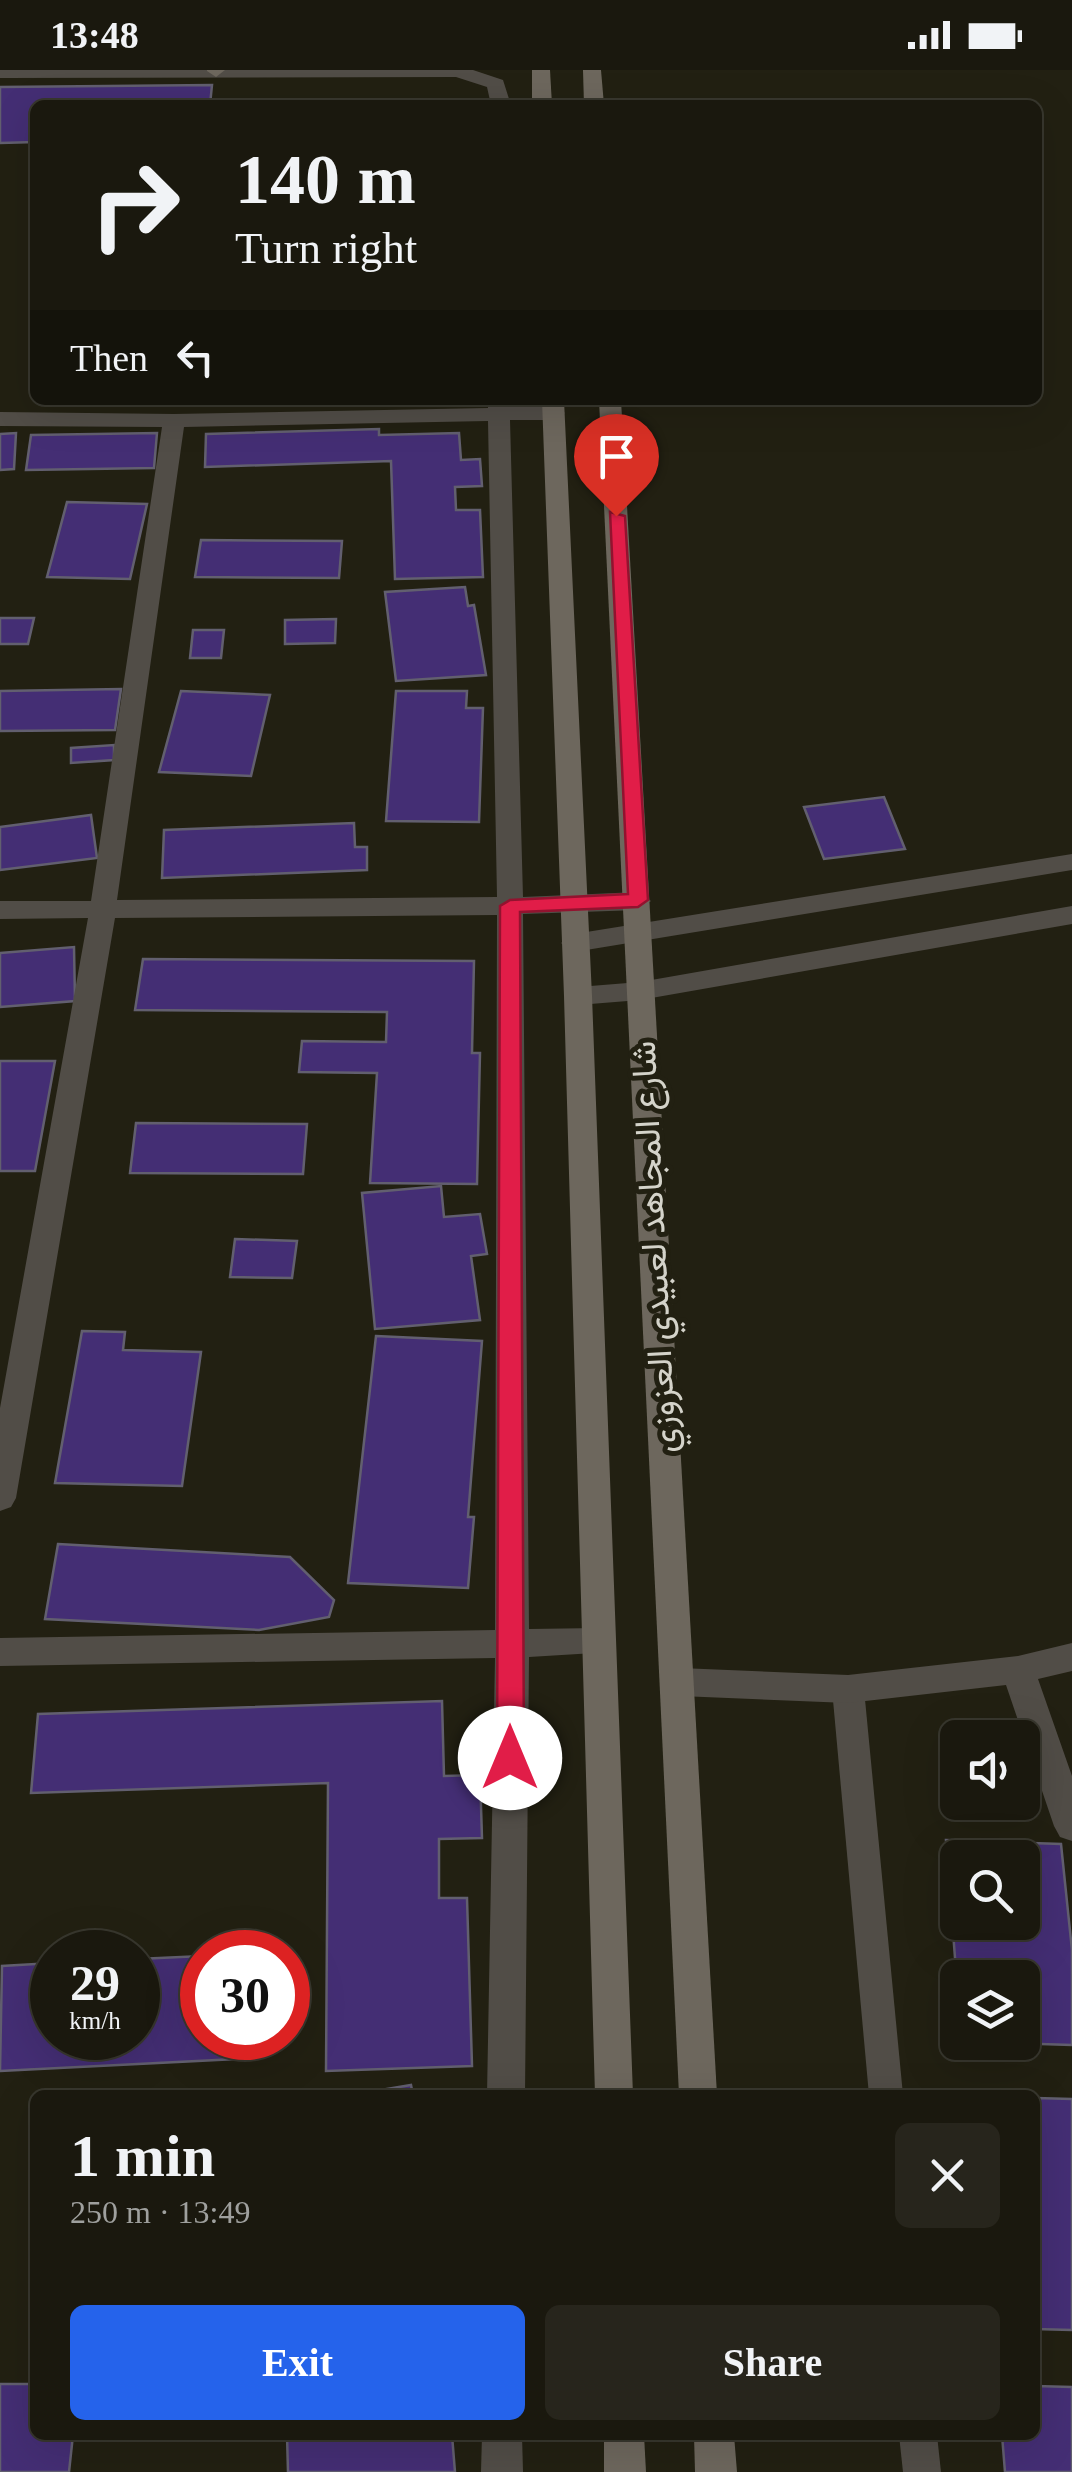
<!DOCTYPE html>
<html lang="en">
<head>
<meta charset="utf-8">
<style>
	body { margin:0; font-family:"Times New Roman",Vazirmatn,serif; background:#27251c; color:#f1f3f6; height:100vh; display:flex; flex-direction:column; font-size:38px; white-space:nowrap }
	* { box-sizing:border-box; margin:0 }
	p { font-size:32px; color:#9fa09e }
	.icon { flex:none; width:55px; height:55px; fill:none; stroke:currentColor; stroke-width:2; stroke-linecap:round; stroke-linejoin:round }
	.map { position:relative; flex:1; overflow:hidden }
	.details { position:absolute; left:30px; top:2020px; width:1010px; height:350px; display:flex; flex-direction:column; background:#1a180e; border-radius:15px; box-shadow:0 10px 40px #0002,0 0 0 2px #38372e }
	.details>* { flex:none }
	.banner { position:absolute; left:30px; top:30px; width:1012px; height:305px; border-radius:15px; box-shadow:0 10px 40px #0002,0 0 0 2px #38372e; background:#1a180e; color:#f1f3f6; overflow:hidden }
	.tools { position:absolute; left:940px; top:1650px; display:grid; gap:20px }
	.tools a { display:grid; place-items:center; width:100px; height:100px; border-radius:15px; background:#1a180e; box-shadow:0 10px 40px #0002,0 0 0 2px #38372e; font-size:50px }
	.speed { position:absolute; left:30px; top:1860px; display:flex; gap:20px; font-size:50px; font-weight:700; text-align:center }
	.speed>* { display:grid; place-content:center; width:130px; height:130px; border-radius:50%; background:#1a180e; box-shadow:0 10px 40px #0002,0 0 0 2px #38372e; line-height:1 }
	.speed small { font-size:25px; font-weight:400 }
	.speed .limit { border:15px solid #d22; background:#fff; color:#111 }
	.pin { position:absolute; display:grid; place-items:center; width:85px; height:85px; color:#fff; margin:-102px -42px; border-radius:50% 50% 50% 0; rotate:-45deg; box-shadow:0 0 10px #0007 }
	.pin .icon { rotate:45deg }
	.me { position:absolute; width:110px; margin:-55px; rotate:0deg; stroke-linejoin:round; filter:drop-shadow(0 0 8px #0008) }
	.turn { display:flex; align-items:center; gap:35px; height:210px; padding:0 40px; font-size:45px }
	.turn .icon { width:130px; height:130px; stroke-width:2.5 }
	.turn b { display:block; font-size:70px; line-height:85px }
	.then { display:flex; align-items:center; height:95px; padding:0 40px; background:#0003; gap:20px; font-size:38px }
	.round { display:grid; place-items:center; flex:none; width:105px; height:105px; border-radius:15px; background:#27251c }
	.head { display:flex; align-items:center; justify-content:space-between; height:170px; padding:0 40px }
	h1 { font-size:60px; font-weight:700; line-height:75px }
	.cta { display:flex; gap:20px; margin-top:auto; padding:20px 40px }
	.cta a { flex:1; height:115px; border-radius:15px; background:#2563eb; color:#fff; font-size:40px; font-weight:700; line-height:115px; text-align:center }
	.cta a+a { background:#27251c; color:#f1f3f6 }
	.status { display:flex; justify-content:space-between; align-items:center; height:70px; padding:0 50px; background:#1a180e; direction:ltr }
	.status svg { height:28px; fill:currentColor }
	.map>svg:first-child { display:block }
</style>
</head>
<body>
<div class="status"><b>13:48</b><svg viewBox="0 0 49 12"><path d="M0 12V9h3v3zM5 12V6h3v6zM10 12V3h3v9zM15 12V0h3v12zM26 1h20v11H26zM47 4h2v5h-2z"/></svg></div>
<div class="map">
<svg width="1072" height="2402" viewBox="0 0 1072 2402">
	<rect width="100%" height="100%" fill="#222012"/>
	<g fill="#442e74" stroke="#625f6f" stroke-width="2.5" fill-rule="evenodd">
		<path d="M212,15l-2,20h-175v37l-35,1v-56z"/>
		<path d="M379,359v6l80,-2 2,27 19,-1 2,27 -27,1 1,23h24l3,67 -88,2 -4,-118 -186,6 1,-33z"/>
		<path d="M16,363l-2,36 -14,1v-36z"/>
		<path d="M157,363l-3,35 -128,2 5,-35z"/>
		<path d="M67,432l80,2 -17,75 -83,-2z"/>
		<path d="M201,470l141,1 -3,37 -144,-1z"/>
		<path d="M465,517l3,19 6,-1 12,70 -90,6 -11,-89z"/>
		<path d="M0,548h34l-6,26h-28z"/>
		<path d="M336,549l-1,24 -50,1v-24z"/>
		<path d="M193,560h31l-3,28h-31z"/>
		<path d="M121,619l-6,41 -115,1v-40z"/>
		<path d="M181,621l89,4 -19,81 -92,-4z"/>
		<path d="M396,621h71l-1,17h17l-4,114 -93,-1z"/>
		<path d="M114,675v15l-43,3v-15z"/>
		<path d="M884,727l21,52 -81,10 -20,-52z"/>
		<path d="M91,745l6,43 -97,12v-43z"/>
		<path d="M354,753l1,24h12v23l-205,8 2,-48z"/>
		<path d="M74,877l1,54 -75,6v-54z"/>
		<path d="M143,889l331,2 -2,92h8l-3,131 -107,-1 7,-110 -78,-1 3,-31 84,1 1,-30 -252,-2z"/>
		<path d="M0,991h55l-20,110h-35z"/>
		<path d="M136,1053l171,1 -4,50 -173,-1z"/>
		<path d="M441,1116l3,31 36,-3 7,40 -16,2 9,64 -105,9 -13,-136z"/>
		<path d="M235,1169l62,2 -5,37 -62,-1z"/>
		<path d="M82,1261l43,1 -2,18 78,2 -19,134 -127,-3z"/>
		<path d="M376,1266l106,5 -14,176h6l-6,71 -120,-5z"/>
		<path d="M58,1474l232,13 44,43 -5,17 -70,13 -214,-11z"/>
		<path d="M442,1631l2,75 36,-1 2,63 -43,1v59h28l5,168 -146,5 2,-288 -297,10 7,-79z"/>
		<path d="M946,1770l115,4 11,106v95l-97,-3h47v-64h-64v19zM958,1788h64v64h-64z"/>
		<path d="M202,1886v82h34v21l-236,12 2,-105 50,-3v75h86v-79z"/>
		<path d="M411,2015l2,10h-62z"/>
		<path d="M1035,2028l37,1v231l-37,-1z"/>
		<path d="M0,2314h35v51h38l-4,37h-69z"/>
		<path d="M1035,2316l37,1v85h-67l-3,-37h33z"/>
		<path d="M287,2365h165l3,37h-167z"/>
	</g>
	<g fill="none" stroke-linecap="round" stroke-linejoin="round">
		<g fill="#514d47" fill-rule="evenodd">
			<path d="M848,1606l11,4 5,9 39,406h-34l-37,-406 5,-9z"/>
			<path d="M899,2365h38l4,37h-38z"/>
		</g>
		<g fill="#514d47" fill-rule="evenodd">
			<path d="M0,0h473l30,10 8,25h-20l-4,-18 -31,-10 -456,1z"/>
			<path d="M488,330h22v7l44,-1 11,7 -11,7h-44l13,477 115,-5 13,9 -13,9 -115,4 6,715 70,-1 12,4 5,10 -5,10 -82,5 -4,438h-38l8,-437 -495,8v-28l495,-8 2,-715 -382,3 -99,580 -5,9 -11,4v-103l88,-490 -88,1v-18h91l71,-474 -162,-1v-14l174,2 314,-6zM488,351l9,476 -380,3 67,-473z"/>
			<path d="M1072,784v16l-498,82 -13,-9 13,-9z"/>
			<path d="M1072,836v18l-432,76 -62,5 -14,-9 14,-9 62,-5z"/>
			<path d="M1072,1573v28l-34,8 34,97v65l-12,-4 -6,-11 -48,-141 -158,18 -168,-7 -12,-4 -5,-10 5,-10 12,-4 168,7 170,-19z"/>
			<path d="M482,2365h40l1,37h-42z"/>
		</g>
		<g fill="#6d675d" fill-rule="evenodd">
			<path d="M225,0l-9,7 -9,-6v-1z"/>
			<path d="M532,0h18l2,35h-20z"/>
			<path d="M583,0h18l3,35h-20z"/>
			<path d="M542,330h22l28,596 41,1099h-38l-31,-1099z"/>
			<path d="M599,330h22l96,1695h-38z"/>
			<path d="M604,2365h40l2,37h-42z"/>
			<path d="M694,2365h40l3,37h-42z"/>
		</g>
	</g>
	<path fill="#e11d48" stroke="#92132f" stroke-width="2.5" d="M610,442l15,4 23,384 -10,7 -118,5 4,846 -4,8h-19l-4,-8 3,-852 10,-6 118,-6z"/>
	<g text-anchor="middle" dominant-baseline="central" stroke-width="10" stroke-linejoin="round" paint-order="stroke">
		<g font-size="35" fill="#d4d3ca" stroke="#222012">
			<text transform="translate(654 1177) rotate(-93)">شارع المجاهد لعبيدي العزوزي</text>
		</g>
	</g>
</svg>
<div class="tools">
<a><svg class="icon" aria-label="sound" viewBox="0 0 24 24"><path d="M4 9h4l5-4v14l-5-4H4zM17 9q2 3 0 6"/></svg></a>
<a><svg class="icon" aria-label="search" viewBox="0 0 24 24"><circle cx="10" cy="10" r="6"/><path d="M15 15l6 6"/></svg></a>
<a><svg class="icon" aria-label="layers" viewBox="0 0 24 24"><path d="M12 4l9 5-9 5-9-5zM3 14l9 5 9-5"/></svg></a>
</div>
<div class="speed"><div>29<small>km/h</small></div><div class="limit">30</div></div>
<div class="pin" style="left:616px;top:446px;background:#d93025"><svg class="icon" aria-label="arrive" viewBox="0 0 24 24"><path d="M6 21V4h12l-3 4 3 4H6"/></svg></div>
<svg class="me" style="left:510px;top:1688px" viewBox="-20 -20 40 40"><circle r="19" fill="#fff"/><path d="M0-13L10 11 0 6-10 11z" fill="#e11d48"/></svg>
<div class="banner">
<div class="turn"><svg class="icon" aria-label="right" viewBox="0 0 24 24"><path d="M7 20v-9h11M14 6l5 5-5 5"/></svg><div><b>140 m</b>Turn right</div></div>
<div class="then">Then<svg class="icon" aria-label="left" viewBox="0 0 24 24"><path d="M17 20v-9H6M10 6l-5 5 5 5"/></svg></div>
</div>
<section class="details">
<div class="head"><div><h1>1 min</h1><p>250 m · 13:49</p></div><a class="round"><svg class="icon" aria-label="close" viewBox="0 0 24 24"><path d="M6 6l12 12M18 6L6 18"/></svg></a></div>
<div class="cta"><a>Exit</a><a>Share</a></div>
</section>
</div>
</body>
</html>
